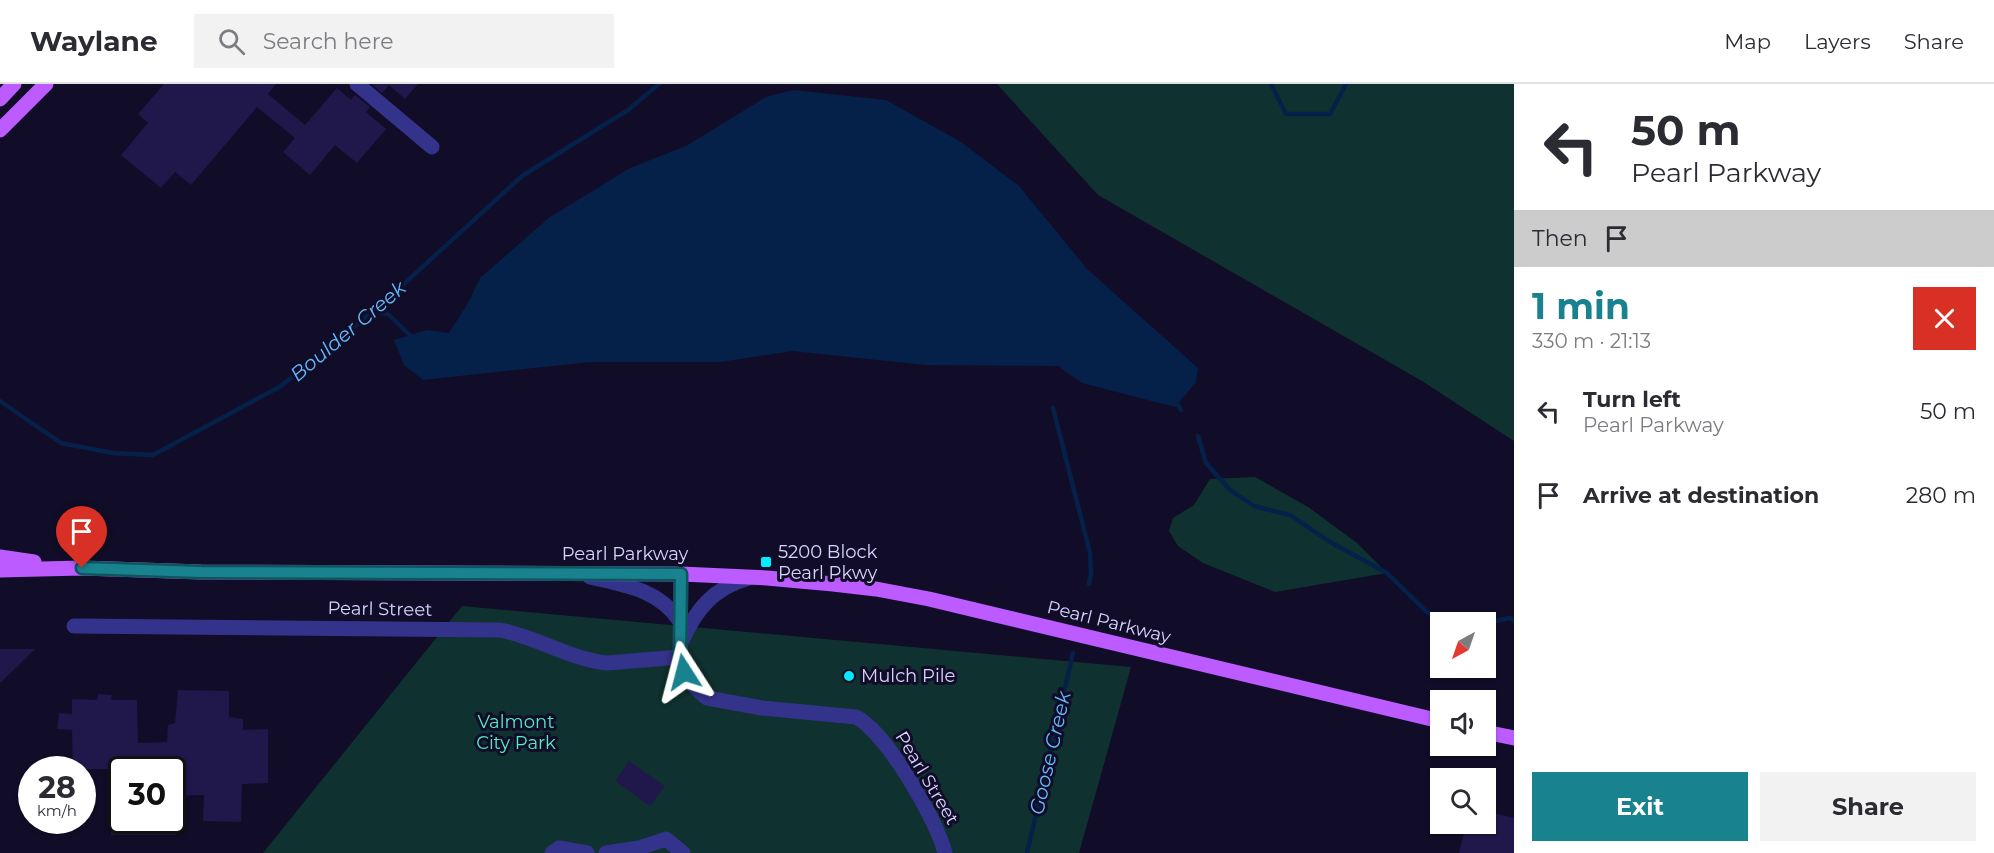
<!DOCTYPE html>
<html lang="en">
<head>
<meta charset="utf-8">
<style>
	body { margin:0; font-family:Montserrat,sans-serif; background:#f2f2f3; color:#2b2b33; height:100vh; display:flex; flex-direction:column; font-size:22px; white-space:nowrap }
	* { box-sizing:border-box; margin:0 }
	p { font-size:20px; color:#7c7c81 }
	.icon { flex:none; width:33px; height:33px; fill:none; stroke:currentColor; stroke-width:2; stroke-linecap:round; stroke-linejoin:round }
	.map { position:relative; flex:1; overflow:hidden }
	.drawer { display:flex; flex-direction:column; background:#fff; width:480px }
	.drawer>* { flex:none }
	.banner { background:#fff; color:#2b2b33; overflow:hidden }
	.needle { width:39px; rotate:220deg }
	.fabs { position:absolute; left:1430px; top:528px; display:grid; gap:12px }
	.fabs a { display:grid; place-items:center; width:66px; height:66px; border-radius:0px; background:#fff; box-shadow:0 2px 4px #0004; font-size:30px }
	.speed { position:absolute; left:18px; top:672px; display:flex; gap:12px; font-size:30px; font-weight:700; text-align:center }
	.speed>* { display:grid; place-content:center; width:78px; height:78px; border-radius:50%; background:#fff; box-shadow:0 2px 4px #0004; line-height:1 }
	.speed small { font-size:15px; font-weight:400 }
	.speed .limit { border:3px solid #111; border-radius:9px; background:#fff; color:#111 }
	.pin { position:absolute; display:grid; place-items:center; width:51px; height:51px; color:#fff; margin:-62px -26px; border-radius:50% 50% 50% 0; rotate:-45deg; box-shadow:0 0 6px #0007 }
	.pin .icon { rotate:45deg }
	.me { position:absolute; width:66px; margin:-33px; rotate:351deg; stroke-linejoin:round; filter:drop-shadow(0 0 4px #0008) }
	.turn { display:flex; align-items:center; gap:21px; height:126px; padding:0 18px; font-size:27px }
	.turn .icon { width:78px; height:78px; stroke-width:2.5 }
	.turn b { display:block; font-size:42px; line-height:51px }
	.then { display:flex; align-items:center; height:57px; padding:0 18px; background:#0003; gap:12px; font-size:22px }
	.round { display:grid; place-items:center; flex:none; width:63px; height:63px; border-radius:0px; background:#f2f2f3 }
	.summary { display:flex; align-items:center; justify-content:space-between; height:102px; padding:0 18px }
	h1 { font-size:36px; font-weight:700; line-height:45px; color:#18828f }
	.cta { display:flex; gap:12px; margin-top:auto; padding:12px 18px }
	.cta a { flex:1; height:69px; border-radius:0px; background:#18828f; color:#fff; font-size:24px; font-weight:700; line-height:69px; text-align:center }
	.cta a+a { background:#f2f2f3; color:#2b2b33 }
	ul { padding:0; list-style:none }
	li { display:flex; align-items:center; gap:18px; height:84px; padding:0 18px }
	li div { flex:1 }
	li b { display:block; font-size:22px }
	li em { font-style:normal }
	header { display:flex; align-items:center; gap:36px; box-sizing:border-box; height:84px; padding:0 30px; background:#fff; border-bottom:2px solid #e1e1e2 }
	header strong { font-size:28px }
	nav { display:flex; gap:33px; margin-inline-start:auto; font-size:21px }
	.search { width:420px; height:54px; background:#f2f2f3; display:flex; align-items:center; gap:15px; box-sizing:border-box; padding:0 21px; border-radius:0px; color:#7c7c81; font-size:22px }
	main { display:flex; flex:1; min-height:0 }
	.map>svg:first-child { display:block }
</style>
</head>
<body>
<header>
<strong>Waylane</strong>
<div class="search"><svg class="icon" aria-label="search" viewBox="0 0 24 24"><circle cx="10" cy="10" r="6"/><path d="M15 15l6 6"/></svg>Search here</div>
<nav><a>Map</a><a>Layers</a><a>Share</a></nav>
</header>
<main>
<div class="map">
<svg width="1514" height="769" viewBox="0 0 1514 769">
	<rect width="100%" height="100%" fill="#110d28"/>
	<g fill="#0f3230">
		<path d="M997,0h517v357l-92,-60 -324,-186z"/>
		<path d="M1255,393l53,30 49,36 30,30 -112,19 -72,-29 -25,-17 -9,-15 4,-13 21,-13 16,-26z"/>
		<path d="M462,522l669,61 -52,186h-816z"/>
	</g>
	<path fill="#052049" d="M793,6l93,10 75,42 58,44 68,83 111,99 -2,14 -21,25 -93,-24 -24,-17 -132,-1 -134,-14 -71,11h-131l-167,18 -19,-15 -10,-25 33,-10 22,3 19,-30 12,-25 70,-61 80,-49 56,-22 80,-49z"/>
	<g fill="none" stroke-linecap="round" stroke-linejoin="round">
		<g stroke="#052049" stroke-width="4.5">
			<path d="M1271,0l15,30h44l16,-30"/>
			<path d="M373,227l15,3 25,24"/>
			<path d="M1175,316l6,10"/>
			<path d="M0,317l61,42 52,10 40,2 128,-69 102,-83 139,-127 106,-66 31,-26"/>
			<path d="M1053,324l37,145 1,21 -2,10"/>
			<path d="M1198,352l8,27 24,27 24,16 36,9 40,27 57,31 41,40 48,9"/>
			<path d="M1485,539l25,-5 4,3"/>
			<path d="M1027,769l46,-200"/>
		</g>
	</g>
	<g fill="#20174b">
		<path d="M164,0h112l-8,10 37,31 32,-37 14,12 4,-5 15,12 -4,5 20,17 -29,34 -22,-18 -25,30 -27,-23 12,-14 -38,-31 -66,78 -16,-13 -14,16 -40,-33 27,-32 -10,-9z"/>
		<path d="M372,0h46l-13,15 -16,-14 -7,8z"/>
		<path d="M0,565h35l-35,34z"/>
		<path d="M178,606l51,1v26l14,2v11l25,-1v54l-26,1 -1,38 -38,-1 1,-26 -32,1v-26h-50v50h55l-1,15h-65l-1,-66h-37l-1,-39 -15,-1 2,-16 13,1v-15l25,1 1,-6 14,1 -1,5h26l1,43 29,-1 1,-17 7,-2z"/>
		<path d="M629,677l36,25 -15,20 -35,-25z"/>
		<path d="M1485,727l29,7v35h-55l7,-29h19z"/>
	</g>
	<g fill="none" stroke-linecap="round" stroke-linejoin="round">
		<g stroke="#34338b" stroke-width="15">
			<path d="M357,0l75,63"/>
			<path d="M681,490l-1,83 9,24 11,11 7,6 55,10 94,9c30,15 81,103 89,136"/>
			<path d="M590,493c34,8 68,12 89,43"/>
			<path d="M74,542l426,4c37,7 69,29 107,33l73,-6"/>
			<path d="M681,559c15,-34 32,-55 68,-65"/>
			<path d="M552,769l7,-5 28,5"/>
			<path d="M606,769l33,-5 27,-9 17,14"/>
		</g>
		<g stroke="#bc5bff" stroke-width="15">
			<path d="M0,15l14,-15"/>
			<path d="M0,46l46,-46"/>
			<path d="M0,473l34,5"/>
			<path d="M0,486l82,-2 119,4 480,2 86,4 66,6 43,5 53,10 511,122"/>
			<path d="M1485,648l29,6"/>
		</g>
	</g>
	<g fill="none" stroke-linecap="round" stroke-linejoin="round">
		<defs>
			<path id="route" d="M82,484l119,4 480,2 -1,83 4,15"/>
		</defs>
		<use href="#route" stroke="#10545d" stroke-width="15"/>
		<use href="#route" stroke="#18828f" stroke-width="10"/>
	</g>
	<g fill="#00edff" stroke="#110d28" stroke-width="2">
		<rect x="760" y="472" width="12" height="12" rx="3"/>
		<circle cx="849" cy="592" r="6"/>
	</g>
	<g text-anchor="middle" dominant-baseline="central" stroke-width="6" stroke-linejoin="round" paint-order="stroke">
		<g font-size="18" fill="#d7d4ff" stroke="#110d28" text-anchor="start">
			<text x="778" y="468">5200 Block<tspan x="778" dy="21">Pearl Pkwy</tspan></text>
			<text x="861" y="592">Mulch Pile</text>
		</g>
		<g font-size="18" fill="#d7d4ff" stroke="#110d28">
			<text x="625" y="470">Pearl Parkway</text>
			<text transform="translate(380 525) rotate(1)">Pearl Street</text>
			<text transform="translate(1109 538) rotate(14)">Pearl Parkway</text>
			<text transform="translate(927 694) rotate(59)">Pearl Street</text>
		</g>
		<g font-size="18" fill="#53ebc1" stroke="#110d28">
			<text x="516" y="638">Valmont<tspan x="516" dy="21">City Park</tspan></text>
		</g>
		<g font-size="20" font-style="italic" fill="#62bbff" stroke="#110d28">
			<text transform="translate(348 247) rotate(-40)">Boulder Creek</text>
			<text transform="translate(1050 669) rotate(-77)">Goose Creek</text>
		</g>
	</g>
</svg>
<div class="fabs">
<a><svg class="needle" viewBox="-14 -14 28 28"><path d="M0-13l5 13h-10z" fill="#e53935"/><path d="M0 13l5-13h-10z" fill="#7c7c81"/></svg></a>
<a><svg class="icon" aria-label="sound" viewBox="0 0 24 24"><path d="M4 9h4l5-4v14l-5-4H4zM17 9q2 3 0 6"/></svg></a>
<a><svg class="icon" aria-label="search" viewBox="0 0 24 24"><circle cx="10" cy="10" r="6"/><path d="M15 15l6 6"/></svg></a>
</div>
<div class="speed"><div>28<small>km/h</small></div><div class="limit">30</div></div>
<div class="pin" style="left:82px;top:484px;background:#d93025"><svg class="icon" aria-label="arrive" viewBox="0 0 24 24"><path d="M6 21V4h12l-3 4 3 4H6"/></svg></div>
<svg class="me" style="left:684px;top:588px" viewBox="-20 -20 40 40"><path d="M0-17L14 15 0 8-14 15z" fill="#18828f" stroke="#fff" stroke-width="4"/></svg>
</div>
<section class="drawer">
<div class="banner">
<div class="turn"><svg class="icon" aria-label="left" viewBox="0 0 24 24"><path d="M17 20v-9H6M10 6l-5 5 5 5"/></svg><div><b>50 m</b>Pearl Parkway</div></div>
<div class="then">Then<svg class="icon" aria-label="arrive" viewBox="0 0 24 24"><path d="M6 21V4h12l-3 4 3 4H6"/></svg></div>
</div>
<div class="summary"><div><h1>1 min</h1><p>330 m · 21:13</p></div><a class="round" style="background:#d93025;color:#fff"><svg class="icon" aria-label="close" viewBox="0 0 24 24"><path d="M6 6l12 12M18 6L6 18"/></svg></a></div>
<ul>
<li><svg class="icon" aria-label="left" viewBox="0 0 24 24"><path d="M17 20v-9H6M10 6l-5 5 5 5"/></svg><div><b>Turn left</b><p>Pearl Parkway</p></div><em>50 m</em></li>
<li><svg class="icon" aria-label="arrive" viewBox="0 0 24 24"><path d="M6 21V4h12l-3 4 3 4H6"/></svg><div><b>Arrive at destination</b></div><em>280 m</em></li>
</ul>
<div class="cta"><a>Exit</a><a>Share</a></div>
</section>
</main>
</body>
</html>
